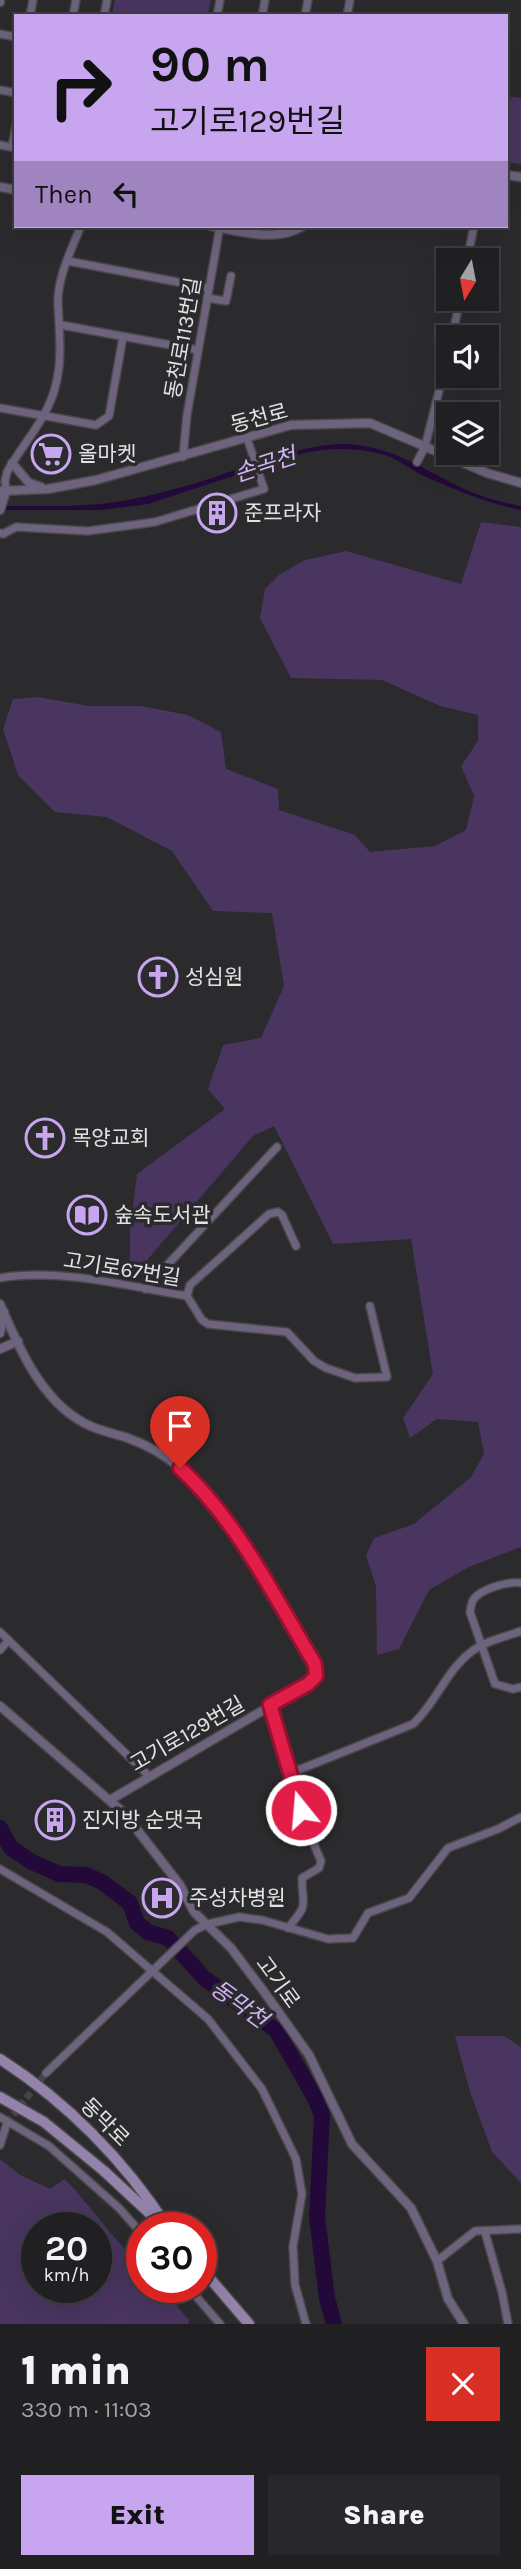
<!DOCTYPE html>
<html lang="en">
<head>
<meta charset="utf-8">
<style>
	body { margin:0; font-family:Karla,"Noto Sans KR",sans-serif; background:#28282a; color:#f1f3f6; height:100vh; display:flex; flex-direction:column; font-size:26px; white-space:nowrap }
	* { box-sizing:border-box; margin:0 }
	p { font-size:23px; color:#a2a3a5 }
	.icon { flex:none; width:38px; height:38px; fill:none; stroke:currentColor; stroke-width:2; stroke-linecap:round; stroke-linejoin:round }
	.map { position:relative; height:2324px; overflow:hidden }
	.sheet { display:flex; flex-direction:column; background:#202022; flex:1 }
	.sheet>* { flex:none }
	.top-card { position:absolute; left:14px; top:14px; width:494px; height:214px; border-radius:0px; box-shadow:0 7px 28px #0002,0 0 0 2px #3d3e40; background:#c7a6ef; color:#111; overflow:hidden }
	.needle { width:46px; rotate:190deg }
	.fabs { position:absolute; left:436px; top:248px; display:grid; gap:14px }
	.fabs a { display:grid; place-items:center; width:63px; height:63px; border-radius:0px; background:#202022; box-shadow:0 7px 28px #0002,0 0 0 2px #3d3e40; font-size:35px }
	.speed { position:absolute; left:21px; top:2212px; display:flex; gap:14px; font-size:35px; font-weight:700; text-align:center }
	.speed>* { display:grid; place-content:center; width:91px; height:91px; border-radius:50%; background:#202022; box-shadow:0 7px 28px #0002,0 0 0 2px #3d3e40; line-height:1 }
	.speed small { font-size:18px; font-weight:400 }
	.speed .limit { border:10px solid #d22; background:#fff; color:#111 }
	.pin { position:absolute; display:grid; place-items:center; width:60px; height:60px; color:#fff; margin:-72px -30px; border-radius:50% 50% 50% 0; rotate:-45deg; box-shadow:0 0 7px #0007 }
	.pin .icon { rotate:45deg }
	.me { position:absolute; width:77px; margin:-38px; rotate:343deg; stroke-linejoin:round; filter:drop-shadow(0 0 5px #0008) }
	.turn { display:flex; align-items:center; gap:24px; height:147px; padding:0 21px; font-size:32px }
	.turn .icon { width:91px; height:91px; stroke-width:2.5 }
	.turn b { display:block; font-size:49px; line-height:60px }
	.then { display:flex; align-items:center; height:66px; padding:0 21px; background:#0003; gap:14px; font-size:26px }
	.round { display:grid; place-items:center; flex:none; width:74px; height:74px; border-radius:0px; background:#28282a }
	.headline { display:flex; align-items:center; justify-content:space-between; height:119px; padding:0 21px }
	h1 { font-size:42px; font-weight:800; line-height:52px }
	.cta { display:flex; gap:14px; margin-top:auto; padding:14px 21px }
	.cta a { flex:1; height:80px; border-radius:0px; background:#c7a6ef; color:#111; font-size:28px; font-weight:800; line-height:80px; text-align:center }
	.cta a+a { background:#28282a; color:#f1f3f6 }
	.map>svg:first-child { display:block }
</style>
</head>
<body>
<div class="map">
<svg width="521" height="2324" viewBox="0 0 521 2324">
	<rect width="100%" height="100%" fill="#2b2a2d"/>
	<g fill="#493560" fill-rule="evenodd">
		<path d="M115,0h96l-4,16 -41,-2 -2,2h-52z"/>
		<path d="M511,97l10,1v66l-15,-2v-37z"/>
		<path d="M481,522l40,5v1020l-52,20 -40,23 -30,59 -22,6 -1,-69 -10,-30 8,-18 40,-14 57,-47 13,-23 -6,-32 -41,-3 -27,19 -7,-20 30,-44 -22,-135 -78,5 -59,-118 -21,10 -123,144v-48l7,-58 88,-65 -17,-20 15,-44 38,-7 23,-52 -12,-73 -59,-2 -41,-60 -65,-34 -52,-5 -37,-37 -15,-46 10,-30 24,-2 52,9h52l47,9 33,17 5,37 52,20 1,21 76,25 15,17 65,-6 31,-16 8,-34 -13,-30 17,-25v-26l-38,-9 -58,-26 -91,-2 -31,-60 5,-29 15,-15 25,-14 41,-9 115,33z"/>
		<path d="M455,2036h49l17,11v136l-29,-31 -22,-60z"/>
		<path d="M0,2159l20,16 30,14 15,-10c27,29 49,61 77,88v20h19l28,33 -1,4h-188zM37,2228h59v59h-59z"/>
	</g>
	<path fill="#23083a" d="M346,444c46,3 72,22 112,42 20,10 41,16 63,20v4c-35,-7 -65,-20 -97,-34 -14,-7 -27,-18 -43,-22 -26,-7 -55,-6 -81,0l-152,50 -47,6h-101v-4c43,0 86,2 128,-6 23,-4 46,-11 68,-17 50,-15 97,-38 150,-39z"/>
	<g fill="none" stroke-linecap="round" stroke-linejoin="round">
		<path stroke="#23083a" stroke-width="16" d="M0,1828l11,20 21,14 27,12 27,1 16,7 28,21 7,20 11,9 20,6 37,41 71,51 39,68 7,17 -5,102 10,81 7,26"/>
		<path stroke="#464648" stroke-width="7" stroke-dasharray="7 3.5" stroke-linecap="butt" d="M7,2123l39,-50"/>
		<defs>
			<g id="minor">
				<path d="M30,16l3,-16"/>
				<path d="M73,16l3,-16"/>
				<path d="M104,16l3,-16"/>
				<path d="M217,16l3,-16"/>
				<path d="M262,16l3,-16"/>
				<path d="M305,16l3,-16"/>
				<path d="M347,16l3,-16"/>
				<path d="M0,34l16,3"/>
				<path d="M0,90l16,3"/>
				<path d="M0,145l15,3"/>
				<path d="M12,147l4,-21"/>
				<path d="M68,261l141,27"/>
				<path d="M467,261l7,-35"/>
				<path d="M207,298l19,3 5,-25"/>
				<path d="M61,325l137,25"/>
				<path d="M452,338l8,-39"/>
				<path d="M0,408l96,17 13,-9 14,-79"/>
				<path d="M183,457l4,-42 33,-189"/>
				<path d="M417,462l8,-15 23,-92"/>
				<path d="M6,491l-1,-10 2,-9c16,-29 39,-51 48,-84 8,-28 4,-57 3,-85 -1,-25 14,-55 23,-77"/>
				<path d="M0,533l3,1 13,-7 72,4 67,-9 109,-33 -17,-51"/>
				<path d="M0,1278c60,-10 127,8 187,18l15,24 6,4 79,8 27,29 12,7 29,10 32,-1 -17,-71"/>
				<path d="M145,1289l132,-142"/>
				<path d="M187,1296l3,-11 79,-71 9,-2 4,3 14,31"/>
				<path d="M521,1583c-13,-2 -41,6 -48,17 -2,4 -2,8 -3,12l25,72 18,5 8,-2"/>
				<path d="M0,1632l148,143"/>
				<path d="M0,1650l8,-9"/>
				<path d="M270,1705l37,123 14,33 -2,7 -17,10c0,30 8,24 -14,50"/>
				<path d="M291,1773l122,-49c23,-21 33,-53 58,-72 13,-11 35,-15 50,-21"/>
				<path d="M0,1869l107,63 101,87 54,70 34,70 6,35 -9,52 2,39 11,39"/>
				<path d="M46,2073l149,-143 13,-6 31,-7 23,3 66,19 25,-1 15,-25 41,-15 39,-50 50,-19 23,-12"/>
				<path d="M0,2117l49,29 70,62 23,26"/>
				<path d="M0,2145l7,-22"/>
				<path d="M485,2232l17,60 6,32"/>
				<path d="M437,2261l38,-30 46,-2"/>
				<path d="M188,2287l32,37"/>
			</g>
			<g id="tertiary">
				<path d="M0,2v-2"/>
				<path d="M506,175l15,2"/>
				<path d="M0,187l16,3"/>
				<path d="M211,226c30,5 63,17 92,0"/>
				<path d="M12,463l17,20 12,4"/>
				<path d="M0,491l48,-2 48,-9 195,-55 79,-2 117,50 34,10"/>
				<path d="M0,510l6,-19"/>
				<path d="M0,1304c19,44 41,96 84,119 13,7 27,10 41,14 20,7 39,17 55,31 56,47 97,134 135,196l1,12 -8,8 -198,116"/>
				<path d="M0,1333l4,-21"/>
				<path d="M0,1349l18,-8"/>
				<path d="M0,1706l124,107 56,72 14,27 37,36 34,45 44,62 43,89 59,64 26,53 11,38 16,25"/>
			</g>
			<g id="secondary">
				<path d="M0,2059c67,43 125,102 168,169"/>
				<path d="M0,2097l44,25 60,49 57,53"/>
				<path d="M201,2268l48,56"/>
			</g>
		</defs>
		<use href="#minor" stroke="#48474a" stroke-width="10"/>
		<use href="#tertiary" stroke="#48474a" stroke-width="11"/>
		<use href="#secondary" stroke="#48474a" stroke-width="13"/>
		<use href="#minor" stroke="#6d637c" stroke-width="7"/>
		<use href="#tertiary" stroke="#6d637c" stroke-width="8"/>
		<use href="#secondary" stroke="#9382a9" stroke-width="10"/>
	</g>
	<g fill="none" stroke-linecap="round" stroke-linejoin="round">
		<defs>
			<path id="route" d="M180,1468c58,54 94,128 135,196l1,12 -8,8 -38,21 31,105"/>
		</defs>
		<use href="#route" stroke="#92132f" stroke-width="18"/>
		<use href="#route" stroke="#e11d48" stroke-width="12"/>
	</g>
	<defs>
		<symbol id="supermarket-ring" viewBox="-11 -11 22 22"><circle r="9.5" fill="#2b2a2d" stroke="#c7a6ef" stroke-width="1.5"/><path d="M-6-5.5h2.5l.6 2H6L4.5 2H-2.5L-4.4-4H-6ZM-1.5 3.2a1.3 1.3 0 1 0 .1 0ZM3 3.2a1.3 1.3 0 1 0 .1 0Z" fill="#c7a6ef"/></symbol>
		<symbol id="building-ring" viewBox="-11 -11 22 22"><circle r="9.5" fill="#2b2a2d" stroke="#c7a6ef" stroke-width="1.5"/><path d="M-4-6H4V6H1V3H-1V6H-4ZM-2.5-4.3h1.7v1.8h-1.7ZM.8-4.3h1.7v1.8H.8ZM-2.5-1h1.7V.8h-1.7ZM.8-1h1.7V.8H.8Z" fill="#c7a6ef"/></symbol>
		<symbol id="church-ring" viewBox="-11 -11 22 22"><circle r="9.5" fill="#2b2a2d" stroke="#c7a6ef" stroke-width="1.5"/><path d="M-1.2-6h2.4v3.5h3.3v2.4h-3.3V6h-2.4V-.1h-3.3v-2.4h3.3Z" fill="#c7a6ef"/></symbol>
		<symbol id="library-ring" viewBox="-11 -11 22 22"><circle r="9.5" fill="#2b2a2d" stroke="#c7a6ef" stroke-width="1.5"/><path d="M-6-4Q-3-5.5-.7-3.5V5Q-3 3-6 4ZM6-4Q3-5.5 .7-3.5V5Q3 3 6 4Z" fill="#c7a6ef"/></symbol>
		<symbol id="hospital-ring" viewBox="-11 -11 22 22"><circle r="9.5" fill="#2b2a2d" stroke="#c7a6ef" stroke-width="1.5"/><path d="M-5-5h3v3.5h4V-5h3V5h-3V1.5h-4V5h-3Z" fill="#c7a6ef"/></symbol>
	</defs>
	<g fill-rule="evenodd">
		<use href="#supermarket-ring" x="29" y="432" width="44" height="44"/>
		<use href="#building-ring" x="195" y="491" width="44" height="44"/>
		<use href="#church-ring" x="136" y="955" width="44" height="44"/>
		<use href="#church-ring" x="23" y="1116" width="44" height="44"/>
		<use href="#library-ring" x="65" y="1193" width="44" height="44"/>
		<use href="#building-ring" x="33" y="1798" width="44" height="44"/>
		<use href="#hospital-ring" x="140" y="1876" width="44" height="44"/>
	</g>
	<g text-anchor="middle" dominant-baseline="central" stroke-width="7" stroke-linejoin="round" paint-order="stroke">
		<g font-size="21" fill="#e2e2e4" stroke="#2b2a2d">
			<text transform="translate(183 338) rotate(-80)">동천로113번길</text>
			<text transform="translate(259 418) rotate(-15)">동천로</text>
			<text transform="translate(122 1269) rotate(9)">고기로67번길</text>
			<text transform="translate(187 1734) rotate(-30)">고기로129번길</text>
			<text transform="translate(278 1982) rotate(54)">고기로</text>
			<text transform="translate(105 2122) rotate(45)">동막로</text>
		</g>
		<g font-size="21" fill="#e2e2e4" stroke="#2b2a2d" text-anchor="start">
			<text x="78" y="454">올마켓</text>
			<text x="244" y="513">준프라자</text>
			<text x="185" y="977">성심원</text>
			<text x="72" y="1138">목양교회</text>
			<text x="114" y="1215">숲속도서관</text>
			<text x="82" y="1820">진지방 순댓국</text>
			<text x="189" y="1898">주성차병원</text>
		</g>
		<g font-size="23" font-style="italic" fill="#d2b4f7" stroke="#2b2a2d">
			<text transform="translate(265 465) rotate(-18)">손곡천</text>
			<text transform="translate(239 2004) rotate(36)">동막천</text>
		</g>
	</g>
</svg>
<div class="fabs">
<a><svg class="needle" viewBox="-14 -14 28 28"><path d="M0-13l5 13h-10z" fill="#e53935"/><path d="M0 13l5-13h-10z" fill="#a2a3a5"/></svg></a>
<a><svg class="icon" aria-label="sound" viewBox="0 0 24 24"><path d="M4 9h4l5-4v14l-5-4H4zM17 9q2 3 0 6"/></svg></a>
<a><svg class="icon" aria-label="layers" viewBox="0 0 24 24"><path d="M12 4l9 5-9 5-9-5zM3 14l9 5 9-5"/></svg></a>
</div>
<div class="speed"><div>20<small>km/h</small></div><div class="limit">30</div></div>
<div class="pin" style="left:180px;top:1468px;background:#d93025"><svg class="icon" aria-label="arrive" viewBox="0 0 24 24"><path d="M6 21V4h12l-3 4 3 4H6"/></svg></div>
<svg class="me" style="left:301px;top:1810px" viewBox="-20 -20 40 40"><circle r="17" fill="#e11d48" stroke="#fff" stroke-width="3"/><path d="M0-11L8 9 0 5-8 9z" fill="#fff"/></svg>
<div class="top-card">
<div class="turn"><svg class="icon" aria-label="right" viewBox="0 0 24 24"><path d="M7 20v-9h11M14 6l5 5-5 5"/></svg><div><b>90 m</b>고기로129번길</div></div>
<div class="then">Then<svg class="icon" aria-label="left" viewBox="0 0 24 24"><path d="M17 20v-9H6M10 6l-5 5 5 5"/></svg></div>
</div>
</div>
<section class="sheet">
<div class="headline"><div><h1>1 min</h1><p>330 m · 11:03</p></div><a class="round" style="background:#d93025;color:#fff"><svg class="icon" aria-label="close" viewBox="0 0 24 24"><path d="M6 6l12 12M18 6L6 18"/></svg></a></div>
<div class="cta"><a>Exit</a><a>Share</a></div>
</section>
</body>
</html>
